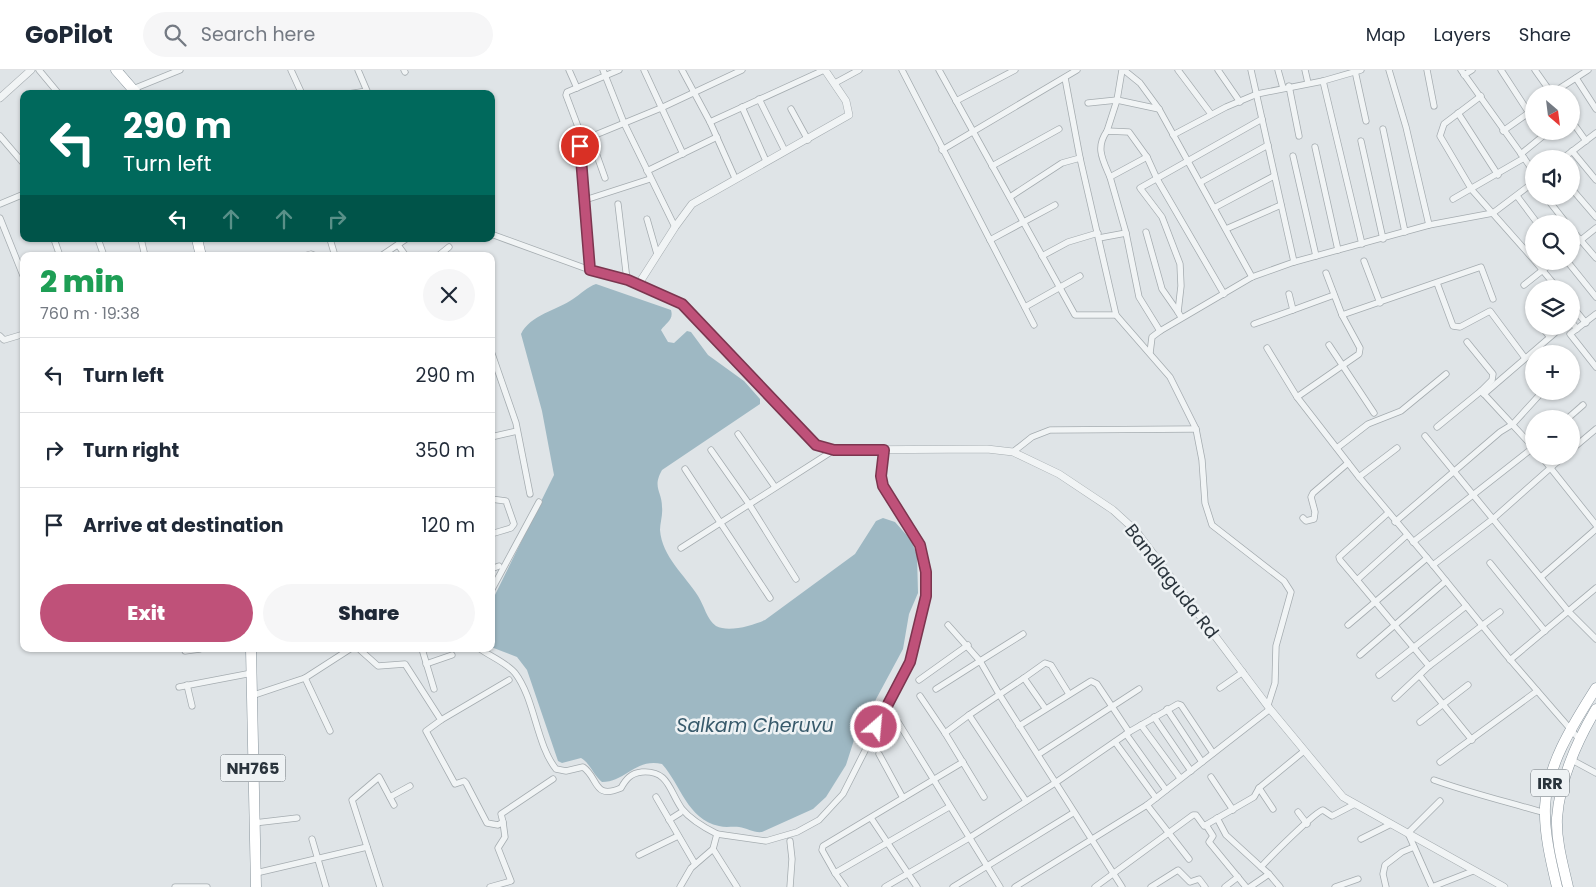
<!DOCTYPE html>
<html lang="en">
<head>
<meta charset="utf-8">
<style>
	body { margin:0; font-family:Poppins,sans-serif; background:#f6f6f7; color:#1f2937; height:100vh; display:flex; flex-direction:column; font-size:19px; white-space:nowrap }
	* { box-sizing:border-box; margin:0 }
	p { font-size:16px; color:#747a83 }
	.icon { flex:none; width:28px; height:28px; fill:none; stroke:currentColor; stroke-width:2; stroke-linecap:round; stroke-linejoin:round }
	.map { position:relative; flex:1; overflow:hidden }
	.details { position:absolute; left:20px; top:182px; width:475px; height:400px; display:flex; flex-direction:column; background:#fff; border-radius:10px; box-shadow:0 1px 4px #0004 }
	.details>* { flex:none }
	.top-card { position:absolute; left:20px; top:20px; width:475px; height:152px; border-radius:10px; box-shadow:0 1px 4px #0004; background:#00695c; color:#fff; overflow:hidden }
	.needle { width:32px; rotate:152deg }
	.tools { position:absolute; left:1525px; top:15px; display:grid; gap:10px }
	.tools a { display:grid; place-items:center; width:55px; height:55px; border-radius:50%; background:#fff; box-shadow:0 1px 4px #0004; font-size:25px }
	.pin { position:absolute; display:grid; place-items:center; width:42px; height:42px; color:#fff; margin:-21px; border:2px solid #fff; border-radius:50%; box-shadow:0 1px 5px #0007 }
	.me { position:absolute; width:55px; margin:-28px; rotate:27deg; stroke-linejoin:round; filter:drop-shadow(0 0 4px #0008) }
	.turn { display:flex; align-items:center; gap:18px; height:105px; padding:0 20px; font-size:22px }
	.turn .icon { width:65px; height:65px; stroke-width:2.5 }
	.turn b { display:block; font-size:35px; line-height:42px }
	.lanes { display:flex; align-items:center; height:48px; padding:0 20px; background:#0003; justify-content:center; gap:25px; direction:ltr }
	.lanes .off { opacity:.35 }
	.round { display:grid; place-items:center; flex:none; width:52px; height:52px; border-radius:26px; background:#f6f6f7 }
	.headline { display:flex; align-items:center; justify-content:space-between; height:85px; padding:0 20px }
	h1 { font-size:30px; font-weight:800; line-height:38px; color:#1e9e55 }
	.action { display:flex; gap:10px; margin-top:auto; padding:10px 20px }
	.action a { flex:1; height:58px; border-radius:30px; background:#bf5179; color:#fff; font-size:20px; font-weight:800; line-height:58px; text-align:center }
	.action a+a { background:#f6f6f7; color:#1f2937 }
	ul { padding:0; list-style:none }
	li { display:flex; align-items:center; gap:15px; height:75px; padding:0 20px; border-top:1px solid #e0e1e3 }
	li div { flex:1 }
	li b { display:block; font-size:19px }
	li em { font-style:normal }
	header { display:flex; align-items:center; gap:30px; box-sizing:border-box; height:70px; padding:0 25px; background:#fff; border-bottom:1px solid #e0e1e3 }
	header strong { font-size:24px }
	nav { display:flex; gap:28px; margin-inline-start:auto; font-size:18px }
	.search { width:350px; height:45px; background:#f6f6f7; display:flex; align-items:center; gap:12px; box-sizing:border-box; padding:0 18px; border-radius:28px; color:#747a83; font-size:19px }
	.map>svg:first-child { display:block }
</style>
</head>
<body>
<header>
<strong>GoPilot</strong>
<div class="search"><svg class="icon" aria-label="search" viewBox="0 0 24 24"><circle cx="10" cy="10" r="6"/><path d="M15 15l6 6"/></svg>Search here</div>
<nav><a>Map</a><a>Layers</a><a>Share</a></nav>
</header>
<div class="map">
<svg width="1596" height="817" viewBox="0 0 1596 817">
	<rect width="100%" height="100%" fill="#dfe4e7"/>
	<path fill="#9eb8c3" d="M596,214l75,26c3,10 -5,13 -10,20l7,12 6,1 13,-12 4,1 17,23 36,26 16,18v5l-98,66c-10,18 0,21 0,37 1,8 -2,16 -2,23 2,27 25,45 38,66 6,9 9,24 18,30 13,7 37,-1 49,-6l90,-66 21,-33 7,-3 12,4 16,18 6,15 1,38 -9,21 -6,35 -49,91 -8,25 -20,32 -13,12 -51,23c-8,1 -15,-4 -23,-5 -6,-1 -13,1 -20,-1 -32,-7 -38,-41 -57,-62 -27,-6 -36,18 -60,18 -9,-7 -11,-18 -21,-24l-19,5 -4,-2 -31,-91 -10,-13 -26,-10v-44l63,-128 -12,-64 -21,-77c9,-19 36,-24 52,-35 8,-5 14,-12 23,-15z"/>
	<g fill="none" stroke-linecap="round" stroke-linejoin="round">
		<defs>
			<g id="minor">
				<path d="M39,0l20,24"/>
				<path d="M291,0l11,24"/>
				<path d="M404,0l1,2"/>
				<path d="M569,0l8,18"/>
				<path d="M603,0l21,53 51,104"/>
				<path d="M644,0l39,84"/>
				<path d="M682,0l28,52 25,56"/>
				<path d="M902,0l132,255"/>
				<path d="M939,0l136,245h41"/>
				<path d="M1124,0l16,13 19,26 93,168"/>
				<path d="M1178,0l33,44"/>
				<path d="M1218,0l22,32"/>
				<path d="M1251,0l43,192"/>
				<path d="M1278,0l5,18"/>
				<path d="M1305,0l3,13"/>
				<path d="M1389,0l17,57 23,98"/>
				<path d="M1427,0l7,36"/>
				<path d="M1461,0l73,102"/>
				<path d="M1501,0l28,43"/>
				<path d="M1535,0l17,24"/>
				<path d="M1355,1l11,50"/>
				<path d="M1464,5l8,-5"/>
				<path d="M1065,8l15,80 36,157 54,62 26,52 6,31 3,43 7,22 72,56 7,11 -15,54 -1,37 -7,22"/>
				<path d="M1576,8l20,31"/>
				<path d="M1323,11l39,163"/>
				<path d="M835,13l24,-13"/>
				<path d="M1289,16l10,50"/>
				<path d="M133,19l47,-19"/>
				<path d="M348,24l19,-3 -9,-21"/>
				<path d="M1551,24l37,-24"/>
				<path d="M1481,26l-37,28 -4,12 32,54 62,70"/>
				<path d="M759,29l26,52"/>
				<path d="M956,31l59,-31"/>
				<path d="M1088,33l29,-3 42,9"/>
				<path d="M742,37l24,54"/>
				<path d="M791,39l17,31"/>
				<path d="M1458,43l40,62"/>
				<path d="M1571,50l15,21"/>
				<path d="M710,52l114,-52"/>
				<path d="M1383,59l22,103"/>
				<path d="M1107,61l10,-31 5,-30"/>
				<path d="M1503,61l31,-22"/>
				<path d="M1173,65l53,-28 31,-13 66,-13 38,-11"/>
				<path d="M0,66l24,28"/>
				<path d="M590,66l15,42"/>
				<path d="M583,70l78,-32 81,-38"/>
				<path d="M1361,71l22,98"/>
				<path d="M1315,77l23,103"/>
				<path d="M942,80l135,-80"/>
				<path d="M1572,81l24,29"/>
				<path d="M1521,84l28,-23"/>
				<path d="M1293,86l23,100"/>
				<path d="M1562,89l34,-26"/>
				<path d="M992,96l67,-37"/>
				<path d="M647,101l70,-34"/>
				<path d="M1110,107c-7,-17 -15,-29 -3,-46l22,1 18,25 10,22 67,115"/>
				<path d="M1201,112l67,-37"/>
				<path d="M1571,118l25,29"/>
				<path d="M1517,126l21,28"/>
				<path d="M1545,126l22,28"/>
				<path d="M1010,127l52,-34 18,-5"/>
				<path d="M1453,129l71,-41"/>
				<path d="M585,130l65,-21"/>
				<path d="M0,134l24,-10"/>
				<path d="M618,134l9,76"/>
				<path d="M1214,138l60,-32"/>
				<path d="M0,148l24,60"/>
				<path d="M647,149l10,35"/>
				<path d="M1226,159l55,-24"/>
				<path d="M1571,159l25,29"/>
				<path d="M1146,162l16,57 16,23"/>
				<path d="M1126,163l-16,-56 37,-20"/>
				<path d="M491,164l99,36 48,15"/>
				<path d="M1099,168l27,-5 13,64 21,34"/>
				<path d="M54,169l6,17"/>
				<path d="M98,169l6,17"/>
				<path d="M141,169l4,17"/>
				<path d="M330,169l5,17"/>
				<path d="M990,170l65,-35"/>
				<path d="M398,175l8,11"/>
				<path d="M1571,178l25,-20"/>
				<path d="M304,186l7,-2 5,2"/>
				<path d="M381,186l25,-17"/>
				<path d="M438,186l11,-9"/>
				<path d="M1042,186l26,-14 30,-9"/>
				<path d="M1364,191l16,42"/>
				<path d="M1535,191l23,28"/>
				<path d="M1567,191l29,36"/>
				<path d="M590,200l-9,-114 -1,-10 3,-6 -17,-45 1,-3 52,-22"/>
				<path d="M1326,203l16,42"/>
				<path d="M1437,213l16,43 7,1 30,-16 35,47"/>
				<path d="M1524,215l30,-24"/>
				<path d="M1289,224l4,16 41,-15"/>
				<path d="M1571,235l15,18"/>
				<path d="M1025,237l55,-31"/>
				<path d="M1596,244l-26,20 26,33"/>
				<path d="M1181,247l-3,-5 3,-26 -1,-22 -18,-47 -22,-29 122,-69"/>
				<path d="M1571,251l6,8"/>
				<path d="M1254,254l39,-14"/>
				<path d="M1541,256l8,10"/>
				<path d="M0,266l4,4 20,-6"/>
				<path d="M1467,272l26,32 -1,6 -11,11 3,3"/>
				<path d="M1329,275l45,68"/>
				<path d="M1267,278l30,49 62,80 74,88 74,91 72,83"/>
				<path d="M491,281l25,72 14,71"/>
				<path d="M1150,283l2,-16 8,-6 92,-54 42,-15 135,-37 64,-12 41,-31"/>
				<path d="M1484,324l72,-62"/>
				<path d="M1484,324l50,54"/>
				<path d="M1297,327l62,-43 1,-6 -18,-33 139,-48 12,32"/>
				<path d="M1567,349l16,-14"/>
				<path d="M1437,357l44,-36"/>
				<path d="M738,364l37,53"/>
				<path d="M1425,366l144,176 27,27"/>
				<path d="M491,367l26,-6"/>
				<path d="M1337,378l31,-24 33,-13 45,-37"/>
				<path d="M711,380l38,54 47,75"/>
				<path d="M1571,380l25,-21"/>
				<path d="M1013,382l19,-15 18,-7 146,-1"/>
				<path d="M1541,386l55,69"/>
				<path d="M685,399l85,129"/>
				<path d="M1359,407l38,-29"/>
				<path d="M491,429l15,2 8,23 -3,4 -20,6"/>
				<path d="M1388,443l-49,44 1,3 17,20 50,-45"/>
				<path d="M1303,448l3,3 8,-2 1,-7 -4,-15 2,-4 35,-30"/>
				<path d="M1395,452l105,-90 13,-8 30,-33"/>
				<path d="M1413,472l121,-95"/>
				<path d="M681,478l153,-98"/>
				<path d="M1490,493l55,68"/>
				<path d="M1433,495l61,-47 70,-62"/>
				<path d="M491,499l8,-3"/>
				<path d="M1541,507l55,-48"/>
				<path d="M1357,510l72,86"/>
				<path d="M491,521l48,-89"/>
				<path d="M948,555l32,36 43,-27"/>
				<path d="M1348,555l79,-67"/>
				<path d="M359,579l19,17 27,-2 36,56 -15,11 29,53 9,-3 2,2 21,40 11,2 5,-3 2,15 -7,11 13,33 -21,6"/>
				<path d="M422,579l12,40"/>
				<path d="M480,579c10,7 27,14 35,24 20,26 21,71 41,96l10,2 17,-4c16,11 10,33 38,21 5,-9 10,-15 21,-16 27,-2 27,19 40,37 9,11 23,19 35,25l-4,15"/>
				<path d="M185,581l15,-2"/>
				<path d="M1360,585l86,-74"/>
				<path d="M1510,590l86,-72"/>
				<path d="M426,594l26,-9"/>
				<path d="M1379,605l87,-69"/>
				<path d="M1420,606l52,64"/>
				<path d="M305,608l25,53"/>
				<path d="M1024,608l-55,37 57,86"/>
				<path d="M919,610l49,-35"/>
				<path d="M187,615l5,21"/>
				<path d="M179,617l73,-14"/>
				<path d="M1220,618l23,-16"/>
				<path d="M936,619l44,-28 19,33 123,193"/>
				<path d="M251,626l54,-18 45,-29"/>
				<path d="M920,626l25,37 39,64"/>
				<path d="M1395,628l34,-32 71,-54"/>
				<path d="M1045,638l-21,-30 21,-15 6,2 18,29"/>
				<path d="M1167,639l35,53"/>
				<path d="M1154,647l37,54"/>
				<path d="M441,650l68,-40"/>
				<path d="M898,652l102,165"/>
				<path d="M1420,652l48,-37"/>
				<path d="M1141,655l39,53"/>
				<path d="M1019,656l72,-45 6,3 32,48"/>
				<path d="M945,663l24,-18"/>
				<path d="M1126,664l40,56"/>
				<path d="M1115,672l41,56"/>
				<path d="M879,684l24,44"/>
				<path d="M1039,684l100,-65"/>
				<path d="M1572,690l24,13"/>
				<path d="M1440,692l97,-71"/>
				<path d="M1211,707l22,33"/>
				<path d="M1434,710c36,13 74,22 111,33"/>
				<path d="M1259,718l45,-37"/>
				<path d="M390,727l20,-11"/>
				<path d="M656,727l39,67"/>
				<path d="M1147,735l42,54"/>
				<path d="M949,737l-114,66 -13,-23 1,-4 140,-84"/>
				<path d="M1298,742l9,12"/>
				<path d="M871,748l46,69"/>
				<path d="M1217,748l9,17 35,32"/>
				<path d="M669,750l11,-7"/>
				<path d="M503,752l-2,-8 52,-35"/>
				<path d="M254,753l43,-5"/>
				<path d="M1206,755l7,11 -4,6 37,45"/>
				<path d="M717,764l49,7 31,-9 22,-12 24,-26 67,-132 16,-66v-24l-6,-27 -37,-59 -2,-10 3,-26"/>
				<path d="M312,769l14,48"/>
				<path d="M1361,769l30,-15"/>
				<path d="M639,785l39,-19"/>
				<path d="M256,803l111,-26"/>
				<path d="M835,803l10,14"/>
				<path d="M1269,804l11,13"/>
				<path d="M175,817h32"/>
				<path d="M380,817l-28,-87 27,-23 15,28"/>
				<path d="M680,817l11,-19 22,-19 24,38"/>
				<path d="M790,817l2,-28 -2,-18"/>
				<path d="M885,817l84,-49 86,-55 74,-51 49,-28 3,1 32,48"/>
				<path d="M953,817l120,-74"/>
				<path d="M1015,817l132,-82 123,-96"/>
				<path d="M1095,817l98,-72h3l8,11 50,-29 5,-9 14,21"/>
				<path d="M1151,817l27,-17 12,12 9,-3 6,8"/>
				<path d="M1225,817l13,-10"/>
				<path d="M1250,817l19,-13 -8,-7c8,-9 55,-56 62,-57l9,6 23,-12"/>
				<path d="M1335,817l23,-8"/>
				<path d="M1386,817l-3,-13 2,-9 17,-13 12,-5"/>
				<path d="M1432,817l-24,-54 32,-32"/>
				<path d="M1432,817l41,-16"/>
			</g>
			<g id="tertiary">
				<path d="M825,0l21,31 3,14 -157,89 -17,23 -37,58 45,19 134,141 17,5 153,-1 26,3 46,22 54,36 23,21 134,178 73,88 161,90"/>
				<path d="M0,28l31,-28"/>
			</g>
			<g id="trunk">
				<path d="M116,0l21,24"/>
				<path d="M197,169l4,17"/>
				<path d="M251,579l5,238"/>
				<path d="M1557,817c-6,-25 -13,-54 -12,-80 2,-43 29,-84 51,-119"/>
				<path d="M1568,817c-5,-22 -12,-46 -11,-69 3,-39 20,-77 39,-109"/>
			</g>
		</defs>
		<use href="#minor" stroke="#a5acb0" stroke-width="7"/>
		<use href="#tertiary" stroke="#a5acb0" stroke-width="8"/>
		<use href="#trunk" stroke="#88949c" stroke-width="11"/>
		<use href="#minor" stroke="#f1f4f5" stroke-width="5.5"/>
		<use href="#tertiary" stroke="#f1f4f5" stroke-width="7"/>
		<use href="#trunk" stroke="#fff" stroke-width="10"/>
	</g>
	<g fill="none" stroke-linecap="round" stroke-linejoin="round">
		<defs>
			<path id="route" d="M580,76l10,124 38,10 54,24 134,141 18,5h50l-3,26 2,10 37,59 6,27v24l-16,66 -34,65"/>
		</defs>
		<use href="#route" stroke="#7c354f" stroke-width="12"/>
		<use href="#route" stroke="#bf5179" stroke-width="9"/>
	</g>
	<g text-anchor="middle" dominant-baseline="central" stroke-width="5" stroke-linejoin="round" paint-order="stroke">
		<g fill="#eef2f4" stroke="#656d73" stroke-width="1">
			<rect x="220.5" y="684.5" width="65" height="27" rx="4"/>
			<rect x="1531" y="699.5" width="38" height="27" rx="4"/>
		</g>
		<g font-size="16" font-weight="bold" fill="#2a343c">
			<text x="253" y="698">NH765</text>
			<text x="1550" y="713">IRR</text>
		</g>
		<g font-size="18" fill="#2a343c" stroke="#eef2f4">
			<text transform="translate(1172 511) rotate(52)">Bandlaguda Rd</text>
		</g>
		<g font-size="19" font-style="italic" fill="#385a6b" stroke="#eef2f4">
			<text x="755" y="655">Salkam Cheruvu</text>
		</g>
	</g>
</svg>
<div class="tools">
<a><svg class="needle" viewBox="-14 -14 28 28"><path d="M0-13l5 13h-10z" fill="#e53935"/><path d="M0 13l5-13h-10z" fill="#747a83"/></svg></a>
<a><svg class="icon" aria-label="sound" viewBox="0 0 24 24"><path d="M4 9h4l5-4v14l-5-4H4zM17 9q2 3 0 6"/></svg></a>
<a><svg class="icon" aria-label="search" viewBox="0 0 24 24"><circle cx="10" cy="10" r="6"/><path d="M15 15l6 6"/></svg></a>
<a><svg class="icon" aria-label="layers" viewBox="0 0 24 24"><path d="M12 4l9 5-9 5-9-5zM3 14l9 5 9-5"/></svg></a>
<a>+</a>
<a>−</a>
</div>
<div class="pin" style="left:580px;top:76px;background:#d93025"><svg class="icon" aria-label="arrive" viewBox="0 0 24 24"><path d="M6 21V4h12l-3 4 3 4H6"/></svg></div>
<svg class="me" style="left:876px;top:657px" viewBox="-20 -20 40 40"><circle r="17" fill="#bf5179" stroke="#fff" stroke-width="3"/><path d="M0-11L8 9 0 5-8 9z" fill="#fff"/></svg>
<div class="top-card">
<div class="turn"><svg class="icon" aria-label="left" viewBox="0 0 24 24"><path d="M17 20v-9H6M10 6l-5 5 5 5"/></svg><div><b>290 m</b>Turn left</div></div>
<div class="lanes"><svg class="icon" aria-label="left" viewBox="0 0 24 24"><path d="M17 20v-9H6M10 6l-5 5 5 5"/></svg><svg class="icon off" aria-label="ahead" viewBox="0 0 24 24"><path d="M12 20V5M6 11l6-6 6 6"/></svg><svg class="icon off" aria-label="ahead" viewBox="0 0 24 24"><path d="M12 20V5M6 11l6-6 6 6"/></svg><svg class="icon off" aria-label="right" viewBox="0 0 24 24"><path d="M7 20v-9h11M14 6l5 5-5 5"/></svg></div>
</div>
<section class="details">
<div class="headline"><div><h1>2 min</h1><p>760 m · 19:38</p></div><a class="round"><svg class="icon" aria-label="close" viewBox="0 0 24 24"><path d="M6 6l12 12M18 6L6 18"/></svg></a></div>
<ul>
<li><svg class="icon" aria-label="left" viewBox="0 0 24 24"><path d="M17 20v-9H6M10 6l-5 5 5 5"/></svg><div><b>Turn left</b></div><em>290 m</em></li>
<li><svg class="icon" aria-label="right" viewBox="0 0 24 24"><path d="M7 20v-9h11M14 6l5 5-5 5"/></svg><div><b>Turn right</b></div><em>350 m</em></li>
<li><svg class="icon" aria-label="arrive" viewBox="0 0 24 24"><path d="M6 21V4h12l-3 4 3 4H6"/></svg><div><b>Arrive at destination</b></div><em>120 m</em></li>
</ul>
<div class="action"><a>Exit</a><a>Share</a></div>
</section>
</div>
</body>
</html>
